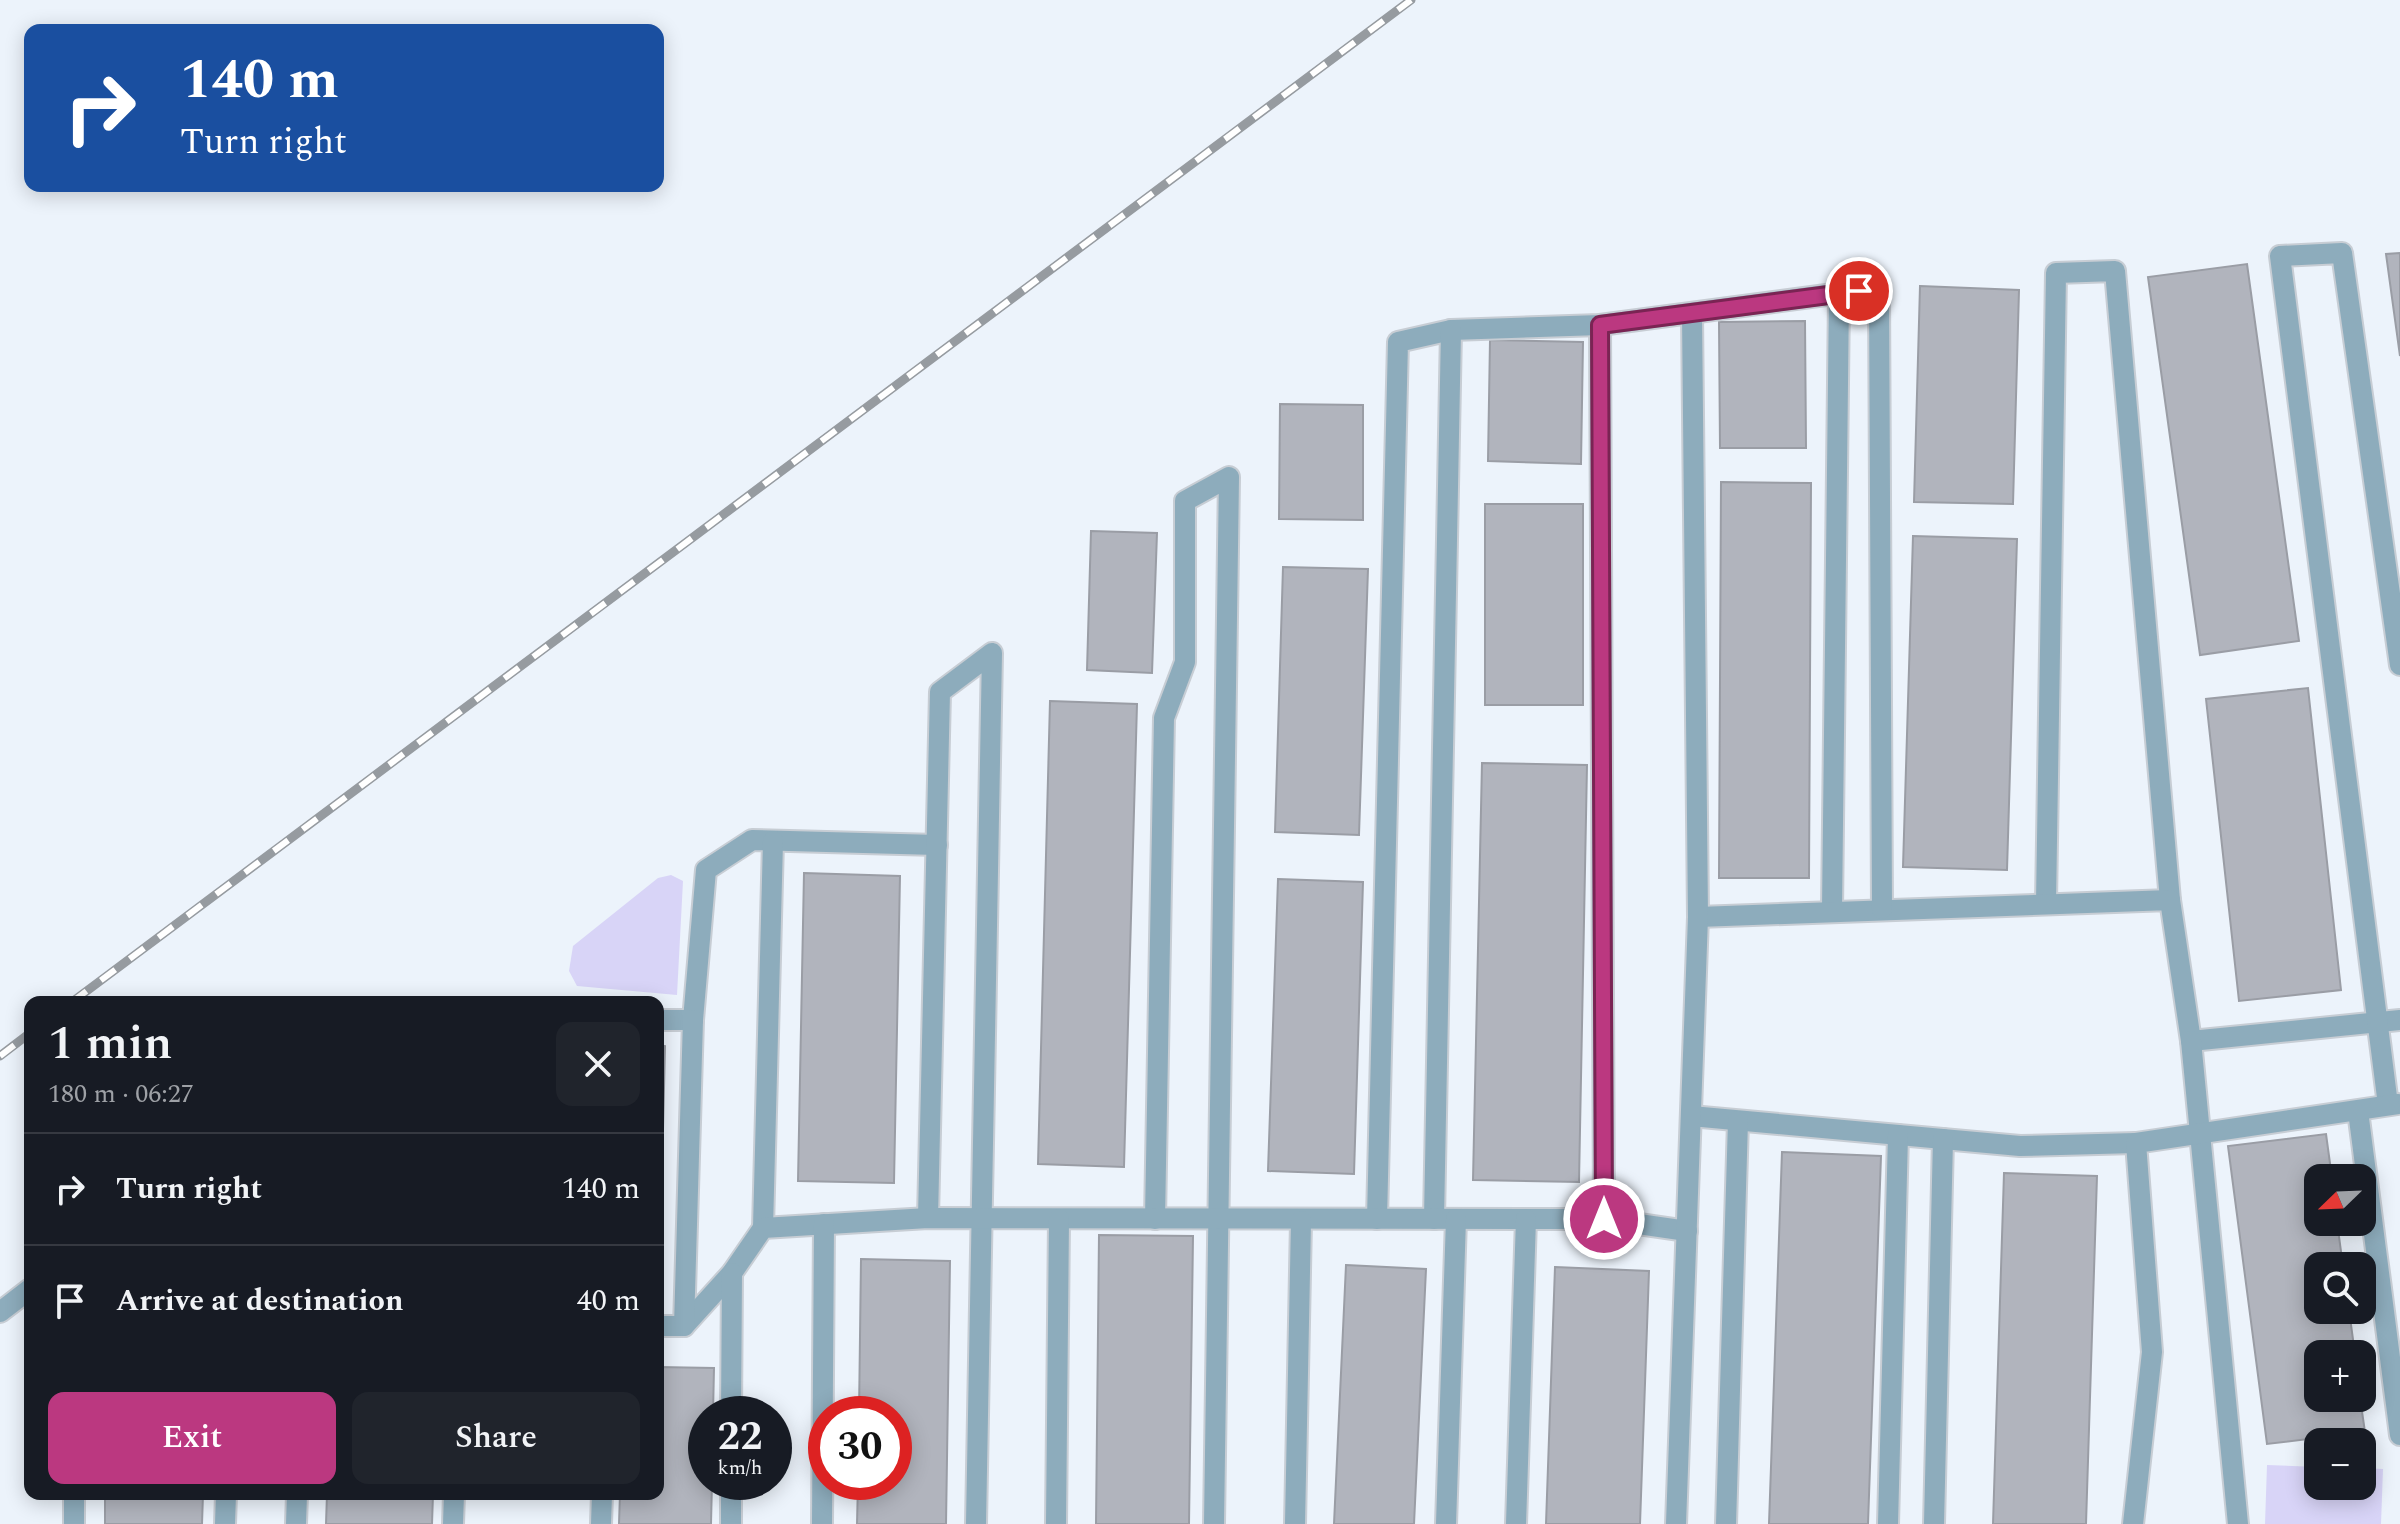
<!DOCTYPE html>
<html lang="en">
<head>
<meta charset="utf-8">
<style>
	body { margin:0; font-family:Spectral,serif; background:#20242c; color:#f1f3f6; height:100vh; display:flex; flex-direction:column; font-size:30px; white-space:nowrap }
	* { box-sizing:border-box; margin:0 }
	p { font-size:26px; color:#9ea1a6 }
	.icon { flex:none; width:44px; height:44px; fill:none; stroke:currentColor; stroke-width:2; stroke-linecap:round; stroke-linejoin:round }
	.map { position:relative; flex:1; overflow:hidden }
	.panel { position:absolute; left:24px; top:996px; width:640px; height:504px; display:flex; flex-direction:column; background:#171b24; border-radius:16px; box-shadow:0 4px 20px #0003 }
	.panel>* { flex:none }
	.hud { position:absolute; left:24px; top:24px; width:640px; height:168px; border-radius:16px; box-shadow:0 4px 20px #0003; background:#1a4fa0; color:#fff; overflow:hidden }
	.needle { width:52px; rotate:247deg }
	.fabs { position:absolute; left:2304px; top:1164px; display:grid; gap:16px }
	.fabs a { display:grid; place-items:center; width:72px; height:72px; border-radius:16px; background:#171b24; box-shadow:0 4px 20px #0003; font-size:40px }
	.speed { position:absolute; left:688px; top:1396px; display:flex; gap:16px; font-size:40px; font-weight:700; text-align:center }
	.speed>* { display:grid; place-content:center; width:104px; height:104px; border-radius:50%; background:#171b24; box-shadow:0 4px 20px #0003; line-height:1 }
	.speed small { font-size:20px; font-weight:400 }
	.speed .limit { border:12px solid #d22; background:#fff; color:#111 }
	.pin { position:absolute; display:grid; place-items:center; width:68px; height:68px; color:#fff; margin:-34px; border:4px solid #fff; border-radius:50%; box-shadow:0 2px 8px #0007 }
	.me { position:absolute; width:88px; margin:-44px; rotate:0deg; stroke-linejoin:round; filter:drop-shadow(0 0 6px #0008) }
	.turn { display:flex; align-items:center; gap:28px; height:168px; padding:0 24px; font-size:36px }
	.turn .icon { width:104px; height:104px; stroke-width:2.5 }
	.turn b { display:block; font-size:56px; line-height:68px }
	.round { display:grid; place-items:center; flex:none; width:84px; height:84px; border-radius:16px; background:#20242c }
	.head { display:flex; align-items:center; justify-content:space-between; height:136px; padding:0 24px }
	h1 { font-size:48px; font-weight:600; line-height:60px }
	.primary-button { display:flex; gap:16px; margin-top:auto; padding:16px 24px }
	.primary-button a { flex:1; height:92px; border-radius:16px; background:#bb3880; color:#fff; font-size:32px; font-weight:600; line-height:92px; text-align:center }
	.primary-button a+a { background:#20242c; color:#f1f3f6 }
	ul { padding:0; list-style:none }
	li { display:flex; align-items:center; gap:24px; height:112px; padding:0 24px; border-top:2px solid #363941 }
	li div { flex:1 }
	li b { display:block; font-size:30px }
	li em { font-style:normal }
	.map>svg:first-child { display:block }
</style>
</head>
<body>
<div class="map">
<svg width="2400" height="1524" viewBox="0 0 2400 1524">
	<rect width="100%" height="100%" fill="#ecf3fb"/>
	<g fill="#d8d4f7">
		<path d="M671,875l12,6 -6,114 -100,-9 -8,-15 4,-25 85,-68z"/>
		<path d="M2267,1465l51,2v19h44v-18l21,1 -2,55h-116z"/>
	</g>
	<g fill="#b1b4bd" stroke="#9a9da5" stroke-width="2">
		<path d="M2400,253v103l-14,-102z"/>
		<path d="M2247,264l52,377 -99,14 -52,-378z"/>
		<path d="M1920,286l99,4 -6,214 -99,-2z"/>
		<path d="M1805,321l1,127h-86l-1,-126z"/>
		<path d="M1490,340l93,2 -2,122 -93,-3z"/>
		<path d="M1280,404l83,1v115l-84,-1z"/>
		<path d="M1721,482l90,1 -2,395h-90z"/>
		<rect x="1485" y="504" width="98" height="201"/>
		<path d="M1091,531l66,2 -5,140 -65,-3z"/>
		<path d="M1913,536l104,3 -10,331 -104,-3z"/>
		<path d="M1283,567l85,2 -9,266 -84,-3z"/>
		<path d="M2308,688l33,302 -102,11 -33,-302z"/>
		<path d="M1050,701l87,3 -13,463 -86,-3z"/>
		<path d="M1482,763l105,2 -8,417 -106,-2z"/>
		<path d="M804,873l96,3 -6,307 -96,-2z"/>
		<path d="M1278,879l85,3 -9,292 -86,-3z"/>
		<path d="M658,1045l7,1 -6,250h-1z"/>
		<path d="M2326,1134l6,44h-14v44h19l6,44h-25v44h31l6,44h-37v44h42l5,34 -98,12 -39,-298z"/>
		<path d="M1782,1152l99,4 -13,368h-99z"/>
		<path d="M2004,1173l93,3 -11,348h-93z"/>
		<path d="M1099,1235l94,1 -4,288h-93z"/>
		<path d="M861,1259l89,2 -4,263h-89l1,-42h36v-68h-35z"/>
		<path d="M1346,1265l80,4 -12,255h-80z"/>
		<path d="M1555,1267l94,4 -9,253h-94z"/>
		<path d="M658,1367l56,1 -1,46h-7v68h6l-1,42h-92l1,-30h38z"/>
		<path d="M105,1494h98l-1,30h-97z"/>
		<path d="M327,1494h106l-1,30h-106z"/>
	</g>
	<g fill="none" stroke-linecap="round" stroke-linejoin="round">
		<defs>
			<g id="minor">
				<path d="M1600,325l4,894"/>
				<path d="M2046,903l10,-630 59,-2 55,629"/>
				<path d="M1832,911l7,-616"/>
				<path d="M1698,917l472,-17 21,141 209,-21"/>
				<path d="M658,1020h35l13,-150 46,-30 185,5"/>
				<path d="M2191,1041l47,483"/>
				<path d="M2388,1105l-108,-849 62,-3 58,412"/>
				<path d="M2358,1111l42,324"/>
				<path d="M1691,1116l329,30 116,-3"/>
				<path d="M928,1218l12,-526 52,-39 -16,871"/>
				<path d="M1155,1219l9,-501 21,-56v-161l44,-24 -15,1047"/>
				<path d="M1377,1219l21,-877 53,-12 149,-5 279,-37 3,621"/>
				<path d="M1434,1219l17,-889"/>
				<path d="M763,1228l10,-387"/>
				<path d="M0,1312l30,-23"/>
				<path d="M658,1326h26l48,-53 31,-45 165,-10 676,1 83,12"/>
				<path d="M684,1326l9,-306"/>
				<path d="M731,1414l1,-141"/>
				<path d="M74,1524v-30"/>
				<path d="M225,1524l1,-30"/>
				<path d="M296,1524l1,-30"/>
				<path d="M453,1524l1,-30"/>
				<path d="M601,1524l1,-30"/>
				<path d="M731,1524v-42"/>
				<path d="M822,1524l2,-300"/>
				<path d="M1056,1524l3,-305"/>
				<path d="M1295,1524l6,-303"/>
				<path d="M1446,1524l10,-305"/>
				<path d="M1516,1524l10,-305"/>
				<path d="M1676,1524l22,-607 -6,-603"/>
				<path d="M1726,1524l12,-403"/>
				<path d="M1888,1524l10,-389"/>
				<path d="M1934,1524l9,-385"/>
				<path d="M2133,1524l19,-172 -16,-209 262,-39"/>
			</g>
		</defs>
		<use href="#minor" stroke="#c7cdd4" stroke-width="24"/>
		<use href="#minor" stroke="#8dacbc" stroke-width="20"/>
		<defs>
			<g id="rail">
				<path d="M72,1002l1339,-1002"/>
				<path d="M0,1056l30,-23"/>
			</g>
		</defs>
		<use href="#rail" stroke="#969ba0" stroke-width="9"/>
		<use href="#rail" stroke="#fff" stroke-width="6" stroke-dasharray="18" stroke-linecap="butt"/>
	</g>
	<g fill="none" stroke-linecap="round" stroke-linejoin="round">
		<defs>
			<path id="route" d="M1604,1219l-4,-894 259,-34"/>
		</defs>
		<use href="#route" stroke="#7a2453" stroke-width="20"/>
		<use href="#route" stroke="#bb3880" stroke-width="14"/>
	</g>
</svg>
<div class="fabs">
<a><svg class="needle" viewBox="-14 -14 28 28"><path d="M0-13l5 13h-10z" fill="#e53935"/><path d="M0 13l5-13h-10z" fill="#9ea1a6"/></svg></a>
<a><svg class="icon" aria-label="search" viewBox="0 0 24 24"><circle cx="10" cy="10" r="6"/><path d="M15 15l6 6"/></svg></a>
<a>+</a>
<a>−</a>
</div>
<div class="speed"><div>22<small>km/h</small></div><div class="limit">30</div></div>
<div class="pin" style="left:1859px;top:291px;background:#d93025"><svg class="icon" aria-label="arrive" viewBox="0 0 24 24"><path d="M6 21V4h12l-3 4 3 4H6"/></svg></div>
<svg class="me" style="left:1604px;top:1219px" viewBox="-20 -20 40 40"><circle r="17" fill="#bb3880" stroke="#fff" stroke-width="3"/><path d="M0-11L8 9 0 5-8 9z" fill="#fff"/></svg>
<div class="hud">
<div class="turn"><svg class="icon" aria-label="right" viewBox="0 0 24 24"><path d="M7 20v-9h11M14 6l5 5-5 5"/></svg><div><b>140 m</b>Turn right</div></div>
</div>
<section class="panel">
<div class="head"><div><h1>1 min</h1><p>180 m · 06:27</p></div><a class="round"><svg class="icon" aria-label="close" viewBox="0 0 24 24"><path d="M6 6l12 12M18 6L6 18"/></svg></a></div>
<ul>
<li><svg class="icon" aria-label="right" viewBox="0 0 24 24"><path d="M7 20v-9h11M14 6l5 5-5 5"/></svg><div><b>Turn right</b></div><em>140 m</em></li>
<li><svg class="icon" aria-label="arrive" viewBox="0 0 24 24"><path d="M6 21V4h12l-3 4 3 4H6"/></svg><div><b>Arrive at destination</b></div><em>40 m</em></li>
</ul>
<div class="primary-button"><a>Exit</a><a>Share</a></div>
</section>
</div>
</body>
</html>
